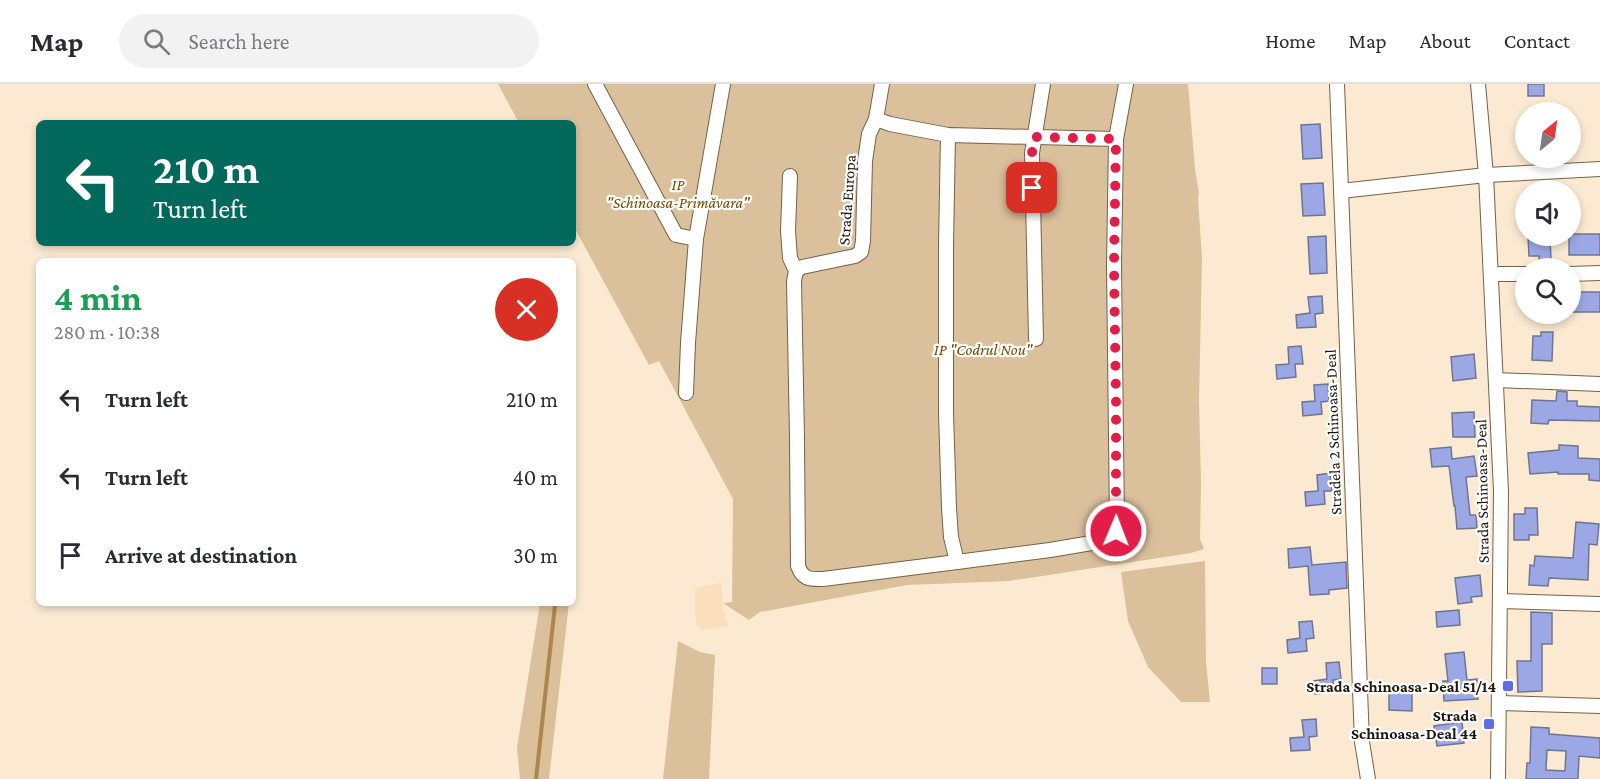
<!DOCTYPE html>
<html lang="en">
<head>
<meta charset="utf-8">
<style>
	body { margin:0; font-family:"Crimson Pro",serif; background:#f2f2f3; color:#2b2b33; height:100vh; display:flex; flex-direction:column; font-size:22px; white-space:nowrap }
	* { box-sizing:border-box; margin:0 }
	p { font-size:20px; color:#7c7c81 }
	.icon { flex:none; width:33px; height:33px; fill:none; stroke:currentColor; stroke-width:2; stroke-linecap:round; stroke-linejoin:round }
	.map { position:relative; flex:1; overflow:hidden }
	.details { position:absolute; left:36px; top:174px; width:540px; height:348px; display:flex; flex-direction:column; background:#fff; border-radius:9px; box-shadow:0 3px 9px #0003 }
	.details>* { flex:none }
	.banner { position:absolute; left:36px; top:36px; width:540px; height:126px; border-radius:9px; box-shadow:0 3px 9px #0003; background:#00695c; color:#fff; overflow:hidden }
	.needle { width:39px; rotate:29deg }
	.buttons { position:absolute; left:1515px; top:18px; display:grid; gap:12px }
	.buttons a { display:grid; place-items:center; width:66px; height:66px; border-radius:50%; background:#fff; box-shadow:0 3px 9px #0003; font-size:30px }
	.pin { position:absolute; display:grid; place-items:center; width:51px; height:51px; color:#fff; margin:-26px; border-radius:12px; box-shadow:0 3px 9px #0006 }
	.me { position:absolute; width:66px; margin:-33px; rotate:1deg; stroke-linejoin:round; filter:drop-shadow(0 0 4px #0008) }
	.turn { display:flex; align-items:center; gap:21px; height:126px; padding:0 18px; font-size:27px }
	.turn .icon { width:78px; height:78px; stroke-width:2.5 }
	.turn b { display:block; font-size:42px; line-height:51px }
	.round { display:grid; place-items:center; flex:none; width:63px; height:63px; border-radius:32px; background:#f2f2f3 }
	.overview { display:flex; align-items:center; justify-content:space-between; height:102px; padding:0 18px }
	h1 { font-size:36px; font-weight:700; line-height:45px; color:#1e9e55 }
	ul { padding:0; list-style:none }
	li { display:flex; align-items:center; gap:18px; height:78px; padding:0 18px }
	li div { flex:1 }
	li b { display:block; font-size:22px }
	li em { font-style:normal }
	header { display:flex; align-items:center; gap:36px; box-sizing:border-box; height:84px; padding:0 30px; background:#fff; border-bottom:2px solid #e1e1e2 }
	header strong { font-size:28px }
	nav { display:flex; gap:33px; margin-inline-start:auto; font-size:21px }
	.search { width:420px; height:54px; background:#f2f2f3; display:flex; align-items:center; gap:15px; box-sizing:border-box; padding:0 21px; border-radius:33px; color:#7c7c81; font-size:22px }
	.map>svg:first-child { display:block }
</style>
</head>
<body>
<header>
<strong>Map</strong>
<div class="search"><svg class="icon" aria-label="search" viewBox="0 0 24 24"><circle cx="10" cy="10" r="6"/><path d="M15 15l6 6"/></svg>Search here</div>
<nav><a>Home</a><a>Map</a><a>About</a><a>Contact</a></nav>
</header>
<div class="map">
<svg width="1600" height="695" viewBox="0 0 1600 695">
	<rect width="100%" height="100%" fill="#fbe9d1"/>
	<path fill="#fbdfbb" d="M721,499l2,26 5,17 -27,4 -5,-7 -1,-35z"/>
	<g fill="#dbc09c">
		<path d="M498,0h690l7,85 4,24 -1,6 4,59 -3,143 2,83 -1,55 4,10 -13,4 -182,28 -102,4 -147,27 -11,8 -26,-17 9,-1 1,-103 -74,-138 -10,4 -76,-140v-102h-54z"/>
		<path d="M1205,477l1,101 4,40h-29l-33,-35 -20,-46 -7,-49z"/>
		<path d="M540,519h29l-20,176h-29l-3,-31z"/>
		<path d="M678,557l22,11 15,3 -6,124h-46z"/>
	</g>
	<g fill="none" stroke-linecap="round" stroke-linejoin="round">
		<path stroke="#ae854c" stroke-width="4" d="M536,695l19,-174"/>
	</g>
	<g fill="#9ba8e5" stroke="#6e7592" stroke-width="1.5" fill-rule="evenodd">
		<rect x="1528" y="0" width="16" height="12"/>
		<path d="M1320,40l2,34 -19,1 -2,-34z"/>
		<path d="M1323,99l2,32 -22,1 -2,-32z"/>
		<path d="M1570,150h30v21h-31v-19z"/>
		<path d="M1326,152l1,37 -17,1 -2,-37z"/>
		<path d="M1528,152h22l1,24 -12,1v-5h-10z"/>
		<rect x="1570" y="208" width="30" height="20"/>
		<path d="M1322,212l1,17 -8,1 1,13 -19,1 -1,-13 14,-2 -2,-16z"/>
		<path d="M1541,248h12l-1,29 -20,-1 1,-24h8z"/>
		<path d="M1301,262l2,18h-8l1,13 -19,2 -1,-14 13,-1 -1,-17z"/>
		<path d="M1474,270l2,24 -23,3 -2,-24z"/>
		<path d="M1328,300l1,17 -8,1 1,12 -19,2 -1,-14 13,-1 -1,-16z"/>
		<path d="M1557,307l10,1v9h10v5l23,1v14l-51,-1 -1,4 -17,-1 1,-23 24,1z"/>
		<path d="M1474,328l1,25h-22l-1,-24z"/>
		<path d="M1559,361l19,1v12l22,1v22l-11,-1v-6h-31v-2l-28,2 -2,-21 31,-3z"/>
		<path d="M1451,363l1,12 22,-3 3,20 -11,1 4,38h6l1,13 -20,1 -2,-23h-1l-5,-40 -17,1 -2,-18z"/>
		<path d="M1330,389l2,18h-8l1,13 -19,2 -1,-14 13,-1 -1,-16z"/>
		<path d="M1525,424h12l1,27h-9v5h-15v-26h11z"/>
		<path d="M1576,438l23,2 -2,21 -8,-1 -1,36 -39,-2 -1,8 -19,-1 1,-20 4,1 1,-10 38,2z"/>
		<path d="M1310,463l2,18 34,-3 1,26 -18,2v4l-19,1 -2,-29 -19,2 -1,-19z"/>
		<path d="M1480,491l2,21 -11,1 1,5 -14,2 -3,-26z"/>
		<path d="M1459,526l1,15 -23,2 -1,-15z"/>
		<path d="M1531,528l21,1v31h-10v47l-24,1 -1,-31h14z"/>
		<path d="M1312,537l2,17 -8,1 1,12 -19,2 -1,-13 13,-2 -1,-16z"/>
		<path d="M1464,568l3,28 10,-1 1,20 -34,2 -1,-20h5l-3,-27z"/>
		<path d="M1339,578l2,17 -8,1 1,12 -19,2 -1,-13 13,-2 -1,-16z"/>
		<rect x="1262" y="584" width="15" height="16"/>
		<path d="M1389,601l23,1v25l-23,-1z"/>
		<path d="M1316,635l1,17 -8,1 1,13 -19,1 -1,-13 14,-1 -2,-17z"/>
		<path d="M1462,638l2,21 -27,3 -3,-20z"/>
		<path d="M1531,643l18,1v6l51,4v20l-21,-2 -1,23h-52l1,-16h3zM1547,666l19,1 -1,20 -19,-1z"/>
	</g>
	<g fill="none" stroke-linecap="round" stroke-linejoin="round">
		<defs>
			<g id="street">
				<path d="M595,0l81,151 20,4"/>
				<path d="M1337,0l25,658 6,37"/>
				<path d="M1478,0l8,91 15,316 -3,288"/>
				<path d="M876,35l14,5 58,11 168,4"/>
				<path d="M948,51l-2,110v168l3,95 2,29 6,25 93,-12 59,-10 4,-3 4,-13 -3,-259 2,-126 10,-55"/>
				<path d="M790,92l-2,55 2,27 6,13 -2,10 3,157 1,128c5,14 12,13 25,13l134,-17"/>
				<path d="M1341,107l145,-16 114,-6"/>
				<path d="M796,187l6,-4 53,-11 6,-4 2,-11 2,-80 4,-27 7,-15 6,-35"/>
				<path d="M1492,190h34"/>
				<path d="M1570,190l30,-1"/>
				<path d="M1036,255l-4,-186 11,-69"/>
				<path d="M1496,296l104,4"/>
				<path d="M686,309l2,-50 8,-104 27,-155"/>
				<path d="M1501,517l99,3"/>
				<path d="M1499,619l101,3"/>
			</g>
		</defs>
		<use href="#street" stroke="#766248" stroke-width="16"/>
		<use href="#street" stroke="#fff" stroke-width="14"/>
	</g>
	<g fill="none" stroke-linecap="round" stroke-linejoin="round">
		<path stroke="#e11d48" stroke-width="10" stroke-dasharray="0 18" d="M1032,104v-35l2,-16 82,2 -2,126 2,136v130"/>
	</g>
	<g fill="#5f6ce3" stroke="#fff" stroke-width="2">
		<rect x="1502" y="596" width="12" height="12" rx="3"/>
		<rect x="1483" y="634" width="12" height="12" rx="3"/>
	</g>
	<g text-anchor="middle" dominant-baseline="central" stroke-width="4.5" stroke-linejoin="round" paint-order="stroke">
		<g font-size="16" font-style="italic" fill="#734b00" stroke="#fff">
			<text x="678" y="100">IP<tspan x="678" dy="18">"Schinoasa-Primăvara"</tspan></text>
			<text x="983" y="265">IP "Codrul Nou"</text>
		</g>
		<g font-size="16" fill="#1e160c" stroke="#fff">
			<text transform="translate(847 116) rotate(-86)">Strada Europa</text>
			<text transform="translate(1333 348) rotate(-92)">Stradela 2 Schinoasa-Deal</text>
			<text transform="translate(1482 407) rotate(-91)">Strada Schinoasa-Deal</text>
		</g>
		<g font-size="16" font-weight="bold" fill="#1e160c" stroke="#fff" text-anchor="end">
			<text x="1496" y="602">Strada Schinoasa-Deal 51/14</text>
			<text x="1477" y="631">Strada<tspan x="1477" dy="18">Schinoasa-Deal 44</tspan></text>
		</g>
	</g>
</svg>
<div class="buttons">
<a><svg class="needle" viewBox="-14 -14 28 28"><path d="M0-13l5 13h-10z" fill="#e53935"/><path d="M0 13l5-13h-10z" fill="#7c7c81"/></svg></a>
<a><svg class="icon" aria-label="sound" viewBox="0 0 24 24"><path d="M4 9h4l5-4v14l-5-4H4zM17 9q2 3 0 6"/></svg></a>
<a><svg class="icon" aria-label="search" viewBox="0 0 24 24"><circle cx="10" cy="10" r="6"/><path d="M15 15l6 6"/></svg></a>
</div>
<div class="pin" style="left:1032px;top:104px;background:#d93025"><svg class="icon" aria-label="arrive" viewBox="0 0 24 24"><path d="M6 21V4h12l-3 4 3 4H6"/></svg></div>
<svg class="me" style="left:1116px;top:447px" viewBox="-20 -20 40 40"><circle r="17" fill="#e11d48" stroke="#fff" stroke-width="3"/><path d="M0-11L8 9 0 5-8 9z" fill="#fff"/></svg>
<div class="banner">
<div class="turn"><svg class="icon" aria-label="left" viewBox="0 0 24 24"><path d="M17 20v-9H6M10 6l-5 5 5 5"/></svg><div><b>210 m</b>Turn left</div></div>
</div>
<section class="details">
<div class="overview"><div><h1>4 min</h1><p>280 m · 10:38</p></div><a class="round" style="background:#d93025;color:#fff"><svg class="icon" aria-label="close" viewBox="0 0 24 24"><path d="M6 6l12 12M18 6L6 18"/></svg></a></div>
<ul>
<li><svg class="icon" aria-label="left" viewBox="0 0 24 24"><path d="M17 20v-9H6M10 6l-5 5 5 5"/></svg><div><b>Turn left</b></div><em>210 m</em></li>
<li><svg class="icon" aria-label="left" viewBox="0 0 24 24"><path d="M17 20v-9H6M10 6l-5 5 5 5"/></svg><div><b>Turn left</b></div><em>40 m</em></li>
<li><svg class="icon" aria-label="arrive" viewBox="0 0 24 24"><path d="M6 21V4h12l-3 4 3 4H6"/></svg><div><b>Arrive at destination</b></div><em>30 m</em></li>
</ul>
</section>
</div>
</body>
</html>
